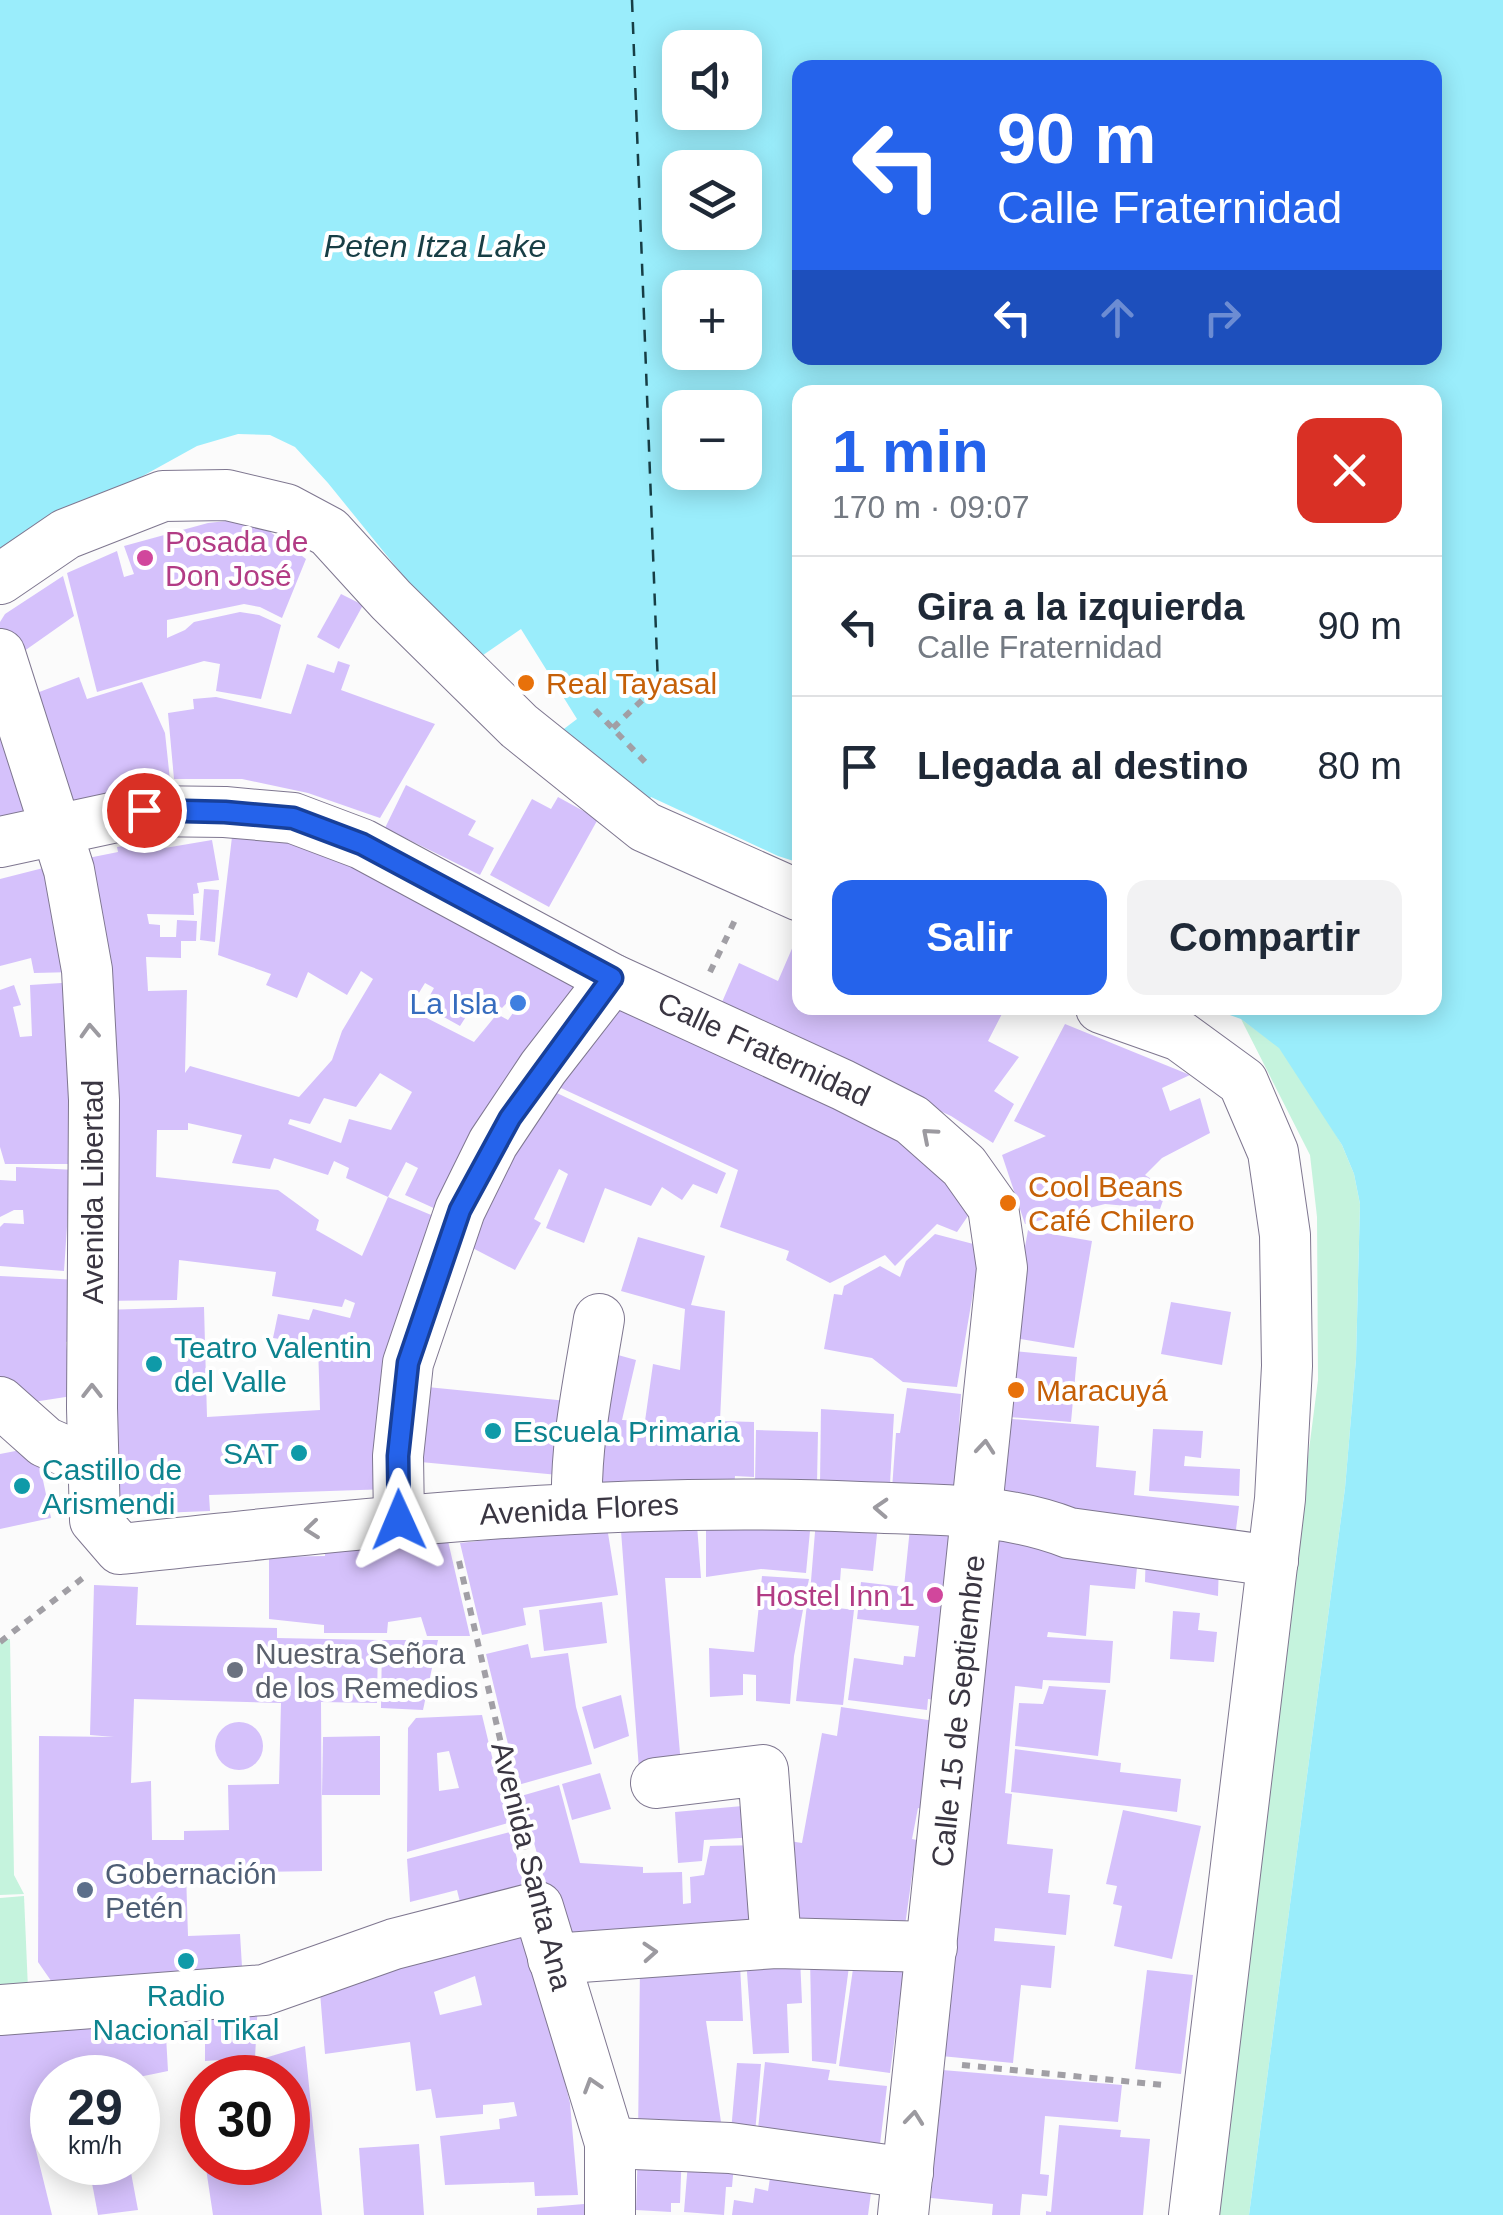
<!DOCTYPE html>
<html lang="es">
<head>
<meta charset="utf-8">
<style>
	body { margin:0; font-family:Arial,sans-serif; background:#f2f2f3; color:#1f2937; height:100vh; display:flex; flex-direction:column; font-size:38px; white-space:nowrap }
	* { box-sizing:border-box; margin:0 }
	p { font-size:32px; color:#747a83 }
	.icon { flex:none; width:55px; height:55px; fill:none; stroke:currentColor; stroke-width:2; stroke-linecap:round; stroke-linejoin:round }
	.map { position:relative; flex:1; overflow:hidden }
	.drawer { position:absolute; left:792px; top:385px; width:650px; height:630px; display:flex; flex-direction:column; background:#fff; border-radius:20px; box-shadow:0 5px 25px #0003 }
	.drawer>* { flex:none }
	.hud { position:absolute; left:792px; top:60px; width:650px; height:305px; border-radius:20px; box-shadow:0 5px 25px #0003; background:#2563eb; color:#fff; overflow:hidden }
	.tools { position:absolute; left:662px; top:30px; display:grid; gap:20px }
	.tools a { display:grid; place-items:center; width:100px; height:100px; border-radius:20px; background:#fff; box-shadow:0 5px 25px #0003; font-size:50px }
	.speed { position:absolute; left:30px; top:2055px; display:flex; gap:20px; font-size:50px; font-weight:700; text-align:center }
	.speed>* { display:grid; place-content:center; width:130px; height:130px; border-radius:50%; background:#fff; box-shadow:0 5px 25px #0003; line-height:1 }
	.speed small { font-size:25px; font-weight:400 }
	.speed .limit { border:15px solid #d22; background:#fff; color:#111 }
	.pin { position:absolute; display:grid; place-items:center; width:85px; height:85px; color:#fff; margin:-42px; border:5px solid #fff; border-radius:50%; box-shadow:0 2px 10px #0007 }
	.me { position:absolute; width:110px; margin:-55px; rotate:359deg; stroke-linejoin:round; filter:drop-shadow(0 0 8px #0008) }
	.turn { display:flex; align-items:center; gap:35px; height:210px; padding:0 40px; font-size:45px }
	.turn .icon { width:130px; height:130px; stroke-width:2.5 }
	.turn b { display:block; font-size:70px; line-height:85px }
	.lanes { display:flex; align-items:center; height:95px; padding:0 40px; background:#0003; justify-content:center; gap:50px; direction:ltr }
	.lanes .off { opacity:.35 }
	.round { display:grid; place-items:center; flex:none; width:105px; height:105px; border-radius:20px; background:#f2f2f3 }
	.summary { display:flex; align-items:center; justify-content:space-between; height:170px; padding:0 40px }
	h1 { font-size:60px; font-weight:600; line-height:75px; color:#2563eb }
	.action { display:flex; gap:20px; margin-top:auto; padding:20px 40px }
	.action a { flex:1; height:115px; border-radius:20px; background:#2563eb; color:#fff; font-size:40px; font-weight:600; line-height:115px; text-align:center }
	.action a+a { background:#f2f2f3; color:#1f2937 }
	ul { padding:0; list-style:none }
	li { display:flex; align-items:center; gap:30px; height:140px; padding:0 40px; border-top:2px solid #e0e1e3 }
	li div { flex:1 }
	li b { display:block; font-size:38px }
	li em { font-style:normal }
	.map>svg:first-child { display:block }
</style>
</head>
<body>
<div class="map">
<svg width="1503" height="2215" viewBox="0 0 1503 2215">
	<rect width="100%" height="100%" fill="#fbfbfb"/>
	<g fill="#c5f3dd">
		<path d="M1241,1019l38,28 27,38 36,60 12,29 6,30 -4,155 -11,129 -96,727h-39l108,-835 -1,-163 -7,-62z"/>
		<path d="M10,1639l4,236 10,19 -24,1v-255z"/>
		<path d="M24,1896l4,93 -28,7v-98z"/>
	</g>
	<path fill="#9aedfb" fill-rule="evenodd" d="M0,0h1503v2215h-254l96,-727 11,-129 4,-155 -6,-30 -12,-29 -63,-97 -38,-29 -31,-11h225v-616h-635v471l-22,-7 -127,-59 -13,21 -94,-74 33,-25 -56,-90 -48,33 -145,-179 -33,-36 -25,-12 -32,-1 -41,12 -85,47 -112,73zM680,48h65v64h-65zM800,68h635v290h-635zM680,168h65v64h-65zM680,288h65v64h-65zM680,408h65v64h-65z"/>
	<g fill="none" stroke-linecap="round" stroke-linejoin="round">
		<path stroke="#173e45" stroke-width="2.5" stroke-dasharray="12 10" stroke-linecap="butt" d="M632,0l26,685"/>
	</g>
	<g fill="#d5c1fb" fill-rule="evenodd">
		<path d="M235,520l30,8 41,31 -24,59 -22,-11 -16,-3 -77,16v18l18,-8 9,-8 46,-10 19,3 22,10 -20,74 -45,-8 4,-27 -16,-3 -107,31 -30,-119 50,-22 7,26 10,-3 -10,-28 84,-23z"/>
		<path d="M63,576l11,40 -54,38 14,40 45,-17 8,22 55,-17 23,51 5,47 -116,29 -54,-164v-23l5,-8z"/>
		<path d="M341,594l22,11 -24,44 -22,-12z"/>
		<path d="M338,661l12,4 -9,25 94,34 -55,94 -72,-25 -66,-14h-68l-6,-66 26,-4 -1,-10 23,-2 75,17 16,-50 27,9z"/>
		<path d="M0,673l43,138 -43,15z"/>
		<path d="M406,785l70,36 -8,14 26,13 -14,27 -95,-47z"/>
		<path d="M558,797l40,22 -49,88 -59,-32 42,-76 19,10z"/>
		<path d="M234,820l48,9 307,160 -140,226 -44,-20 13,-27 -12,-6 -18,35 -42,-19 3,-10 -15,-7 -6,14 -54,-17 -4,11 -38,-6 10,-28 -54,-12v7h-31l-1,47 122,13 41,30 -3,10 46,26 26,-59 60,25 -58,267 -181,6 1,16 -102,4 -6,-205 102,-3 3,110 113,-7 -2,-65 -45,-7 5,-24 31,6 4,-11 37,9 5,-15 -10,-4 -3,8 -70,-11 4,-24 -97,-12 -2,40 -75,1 -14,-443 30,-6 -1,-5 23,-4 1,9 71,-12 7,40 -22,3 2,10 -6,1 1,21 -47,-1 2,10 11,1v12h16l1,-17 20,1 -1,20h-15v17l-35,-1 2,34 39,-1 -2,83 5,-7 109,31 33,-37 10,-29 31,-52 -12,-8 -14,24 -39,-23 -11,26 -31,-13 5,-11 -53,-19zM425,983l9,5 -10,18 36,20 21,-33 21,15 13,-14 8,5 -15,21 -11,-6 -23,28 -65,-33zM380,1073l32,19 -21,38 -42,-11 -8,24 -53,-19 2,-5 20,5 14,-26 32,9z"/>
		<path d="M59,864l16,108 -41,1 -3,-15 -31,8v-87z"/>
		<path d="M204,889l15,1 -4,52 -15,-2z"/>
		<path d="M800,930v78h205l-17,33 31,16 -25,34 20,13 -21,39 -42,-27 -232,-107 20,-46 39,18z"/>
		<path d="M77,982l-1,182h-71l-5,-17v-157l14,-5 7,20 -8,2 7,30 12,-1 -2,-51z"/>
		<path d="M603,1001l230,105 75,40 51,47 13,17 -15,22 -20,-8 -42,42 -10,-11 -55,28 -44,-23 3,-9 -69,-24 18,-57 -190,-88z"/>
		<path d="M1065,1024l125,51 -28,13 8,23 30,-13 10,35 -48,25 -17,17 22,14 -7,20 -55,-5 -80,20 -23,-69 44,-19 -32,-15z"/>
		<path d="M542,1086l184,87 -9,21 -24,-10 -11,16 -20,-13 -11,19 -46,-18 -21,55 -38,-15 22,-54 -9,-5 -25,50 7,4 -26,47 -54,-28z"/>
		<path d="M16,1167l60,3 -8,42 -4,59 -64,-5v-39l4,-4 20,1 -1,-14h-9l-14,7v-37l16,1z"/>
		<path d="M1028,1230l64,11 -18,107 -65,-11z"/>
		<path d="M935,1234l46,12 -24,141 -54,-5 -31,-24 -48,-9 10,-55 8,1 2,-9 36,-20 20,11 6,-16z"/>
		<path d="M638,1237l67,19 -14,49 34,6 -5,110 34,1v55l-19,-1 -1,12h-151l17,-138 36,10 -14,60 23,1 8,-57 27,6 5,-61 -64,-18z"/>
		<path d="M0,1276l80,4 -1,58 -13,4 6,54 -58,9 -14,-23z"/>
		<path d="M1171,1302l60,10 -9,53 -61,-11z"/>
		<path d="M1004,1350l73,7 -6,65 -73,-6z"/>
		<path d="M417,1386l160,16 -8,74 -159,-15z"/>
		<path d="M907,1388l54,6 -6,98 -63,-3 4,-56h4z"/>
		<path d="M821,1409l73,5 -4,70h-70z"/>
		<path d="M1000,1418l99,8 -3,41 40,4 -2,24 105,11 -5,39 -243,-35z"/>
		<path d="M1153,1429l50,2 -2,27 -16,-2 -1,10 56,3 -1,27 -90,-5z"/>
		<path d="M756,1430l62,2 -1,51 -62,-1z"/>
		<path d="M36,1447l15,71 -51,11v-75z"/>
		<path d="M911,1518l45,5 -21,177 -7,-1 -1,11 -79,-10 6,-42 49,7 1,-9 11,1 4,-31 -62,-7 4,-37 43,5z"/>
		<path d="M758,1519l52,12 -4,42 -45,-4 -55,8v-54z"/>
		<path d="M816,1520l62,5 -5,46 -32,-3 -2,27 -29,-2z"/>
		<path d="M697,1525l4,53h-36l16,187 -42,4 -18,-238z"/>
		<path d="M993,1525l146,20 -4,44 -45,-4 -4,51 -38,-4 -1,5 66,4 -3,42 -67,-3 -1,9 -27,-3 -10,107 7,1 -5,50 46,5 -5,44 22,2 -4,40 -71,-7 -1,13 61,5 -4,42 -30,-3 -8,78 -72,-7z"/>
		<path d="M607,1527l11,68 -95,13 3,17 -44,10 -22,-92z"/>
		<path d="M448,1541l22,95h-43l-6,-19 -33,5 -1,11h-63v-8l-55,-6v-62l56,-1v-9z"/>
		<path d="M1146,1549l73,13 -1,34 -73,-14z"/>
		<path d="M762,1576l47,3 -15,77 -4,48 -34,-3v-26l-13,-1v21l-33,2 -1,-49 45,4z"/>
		<path d="M94,1585l44,2 -2,38 141,3v10l101,2 -1,63 -56,-1 1,169 -136,2 2,63 52,-2 3,49 -187,5 -18,-26 1,-226 75,1 -24,-2zM134,1699l147,4 -2,81 -51,1 1,45 -45,1v9h-32l-1,-59 -20,2z"/>
		<path d="M602,1602l5,41 -63,8 -5,-41z"/>
		<path d="M807,1604l47,6 -11,95 -47,-4z"/>
		<path d="M1173,1611l27,2 -2,17 19,2 -3,30 -44,-3z"/>
		<path d="M382,1640h56l-15,70 -42,-2z"/>
		<path d="M528,1644l3,14 37,-5 8,54 16,57 -74,21 -32,-131z"/>
		<path d="M1049,1686l57,4 -8,66 -83,-10 4,-43 24,1z"/>
		<path d="M621,1695l8,41 -35,13 -12,-42z"/>
		<path d="M841,1707l94,14 -13,88 -4,-1 -6,31 5,1 -14,100 -120,-6v-94l19,3 20,-110 15,3z"/>
		<path d="M482,1715l26,108 -101,29 1,-124 8,-10zM449,1751l10,37 -20,3 -2,-38z"/>
		<circle cx="239" cy="1746" r="24"/>
		<path d="M380,1736v59h-58l1,-58z"/>
		<path d="M1015,1749l106,14 -1,9 61,7 -4,33 -166,-20z"/>
		<path d="M600,1773l11,36 -39,11 -10,-36z"/>
		<path d="M559,1785l21,78 63,4v6l39,-1 1,32 8,-1 -1,-26 14,-2 6,-29 53,-1 8,94 -210,1 -40,-144z"/>
		<path d="M754,1805l4,32 -54,3 -2,21 -24,2 -3,-51z"/>
		<path d="M1123,1810l78,16 -29,133 -58,-13 8,-40 -9,-2 4,-18 -11,-2z"/>
		<path d="M510,1832l18,69 -64,17 -7,-28 -47,12 -3,-43z"/>
		<path d="M524,1918l46,185 8,92 -43,1 -1,-14 -89,3 -5,-49 60,-7 -1,-10 18,-3 -3,-14 -31,3v9l-47,4 -5,-29 -15,2 -6,-49 -85,12 -6,-74zM475,1976l7,29 -42,10 -6,-23z"/>
		<path d="M855,1955l50,7 -15,111 -51,-7z"/>
		<path d="M800,1957l2,46 -15,1 2,49 -36,1 -7,-95z"/>
		<path d="M810,1957l40,2 -14,105 -24,-3z"/>
		<path d="M640,1965h100l3,56h-37l18,121 -86,-3z"/>
		<path d="M1147,1970l46,5 -12,99 -46,-5z"/>
		<path d="M258,2001l-3,57 -50,3v-25h-39l2,35 -34,7h-82v47l-21,5 21,85h-52v-198z"/>
		<path d="M305,2046l17,169h-109l-8,-53h83v-84h-28l-2,-18z"/>
		<path d="M765,2062l65,8 -2,10 59,6 -9,75 -122,-13z"/>
		<path d="M737,2063l24,1 -7,81 -24,-2z"/>
		<path d="M942,2070l180,15 -4,37 -73,-6 -5,58 9,1 -2,21 -25,-2 -2,21h-28l1,-11 -62,-6z"/>
		<path d="M1059,2125l62,5 -1,7 30,2 -7,76h-97v-4l5,1z"/>
		<path d="M419,2144l5,71h-60l-5,-67z"/>
		<path d="M638,2147l44,2 -2,54h-9v9l-35,-2z"/>
		<path d="M689,2150l46,3 -3,34h-6l-2,28 -40,-3z"/>
		<path d="M773,2158l101,12 -6,45h-136l2,-15 19,3 2,-15 13,3z"/>
		<path d="M88,2162h41l9,48 -40,5z"/>
		<path d="M584,2204l1,11h-48v-7z"/>
	</g>
	<g fill="none" stroke-linecap="round" stroke-linejoin="round">
		<defs>
			<g id="minor">
				<path d="M0,579l66,-45 97,-38 64,-1 59,14 43,23 62,68 128,126 126,101 155,69"/>
				<path d="M0,654l69,216 18,100 7,130 -2,308 3,112 25,29c246,-26 491,-53 740,-42 70,3 143,0 209,26l204,28"/>
				<path d="M0,842l144,-31 81,1 68,6 69,26 250,135 231,106 69,35 52,46 29,41 9,61 -99,947"/>
				<path d="M1101,1008l79,28 63,46 30,70 12,83 2,131 -7,133 -86,716"/>
				<path d="M0,1402l45,40 48,21"/>
				<path d="M577,1507c-2,-63 12,-126 22,-188"/>
				<path d="M399,1520l-1,-64 10,-93 52,-153 33,-67 50,-75 69,-89"/>
				<path d="M656,1783l107,-13 13,173"/>
				<path d="M553,1959l223,-16 156,4"/>
				<path d="M0,2010l264,-20 130,-46 144,-37 72,236v72"/>
				<path d="M610,2143l120,5 178,25"/>
			</g>
		</defs>
		<use href="#minor" stroke="#7f7790" stroke-width="52"/>
		<g stroke="#a19fa5" stroke-width="6" stroke-dasharray="8 8" stroke-linecap="butt">
			<path d="M595,710l55,57"/>
			<path d="M613,728l45,-43"/>
			<path d="M710,972l27,-56"/>
			<path d="M459,1561l70,304"/>
			<path d="M0,1642l83,-64"/>
			<path d="M962,2065l201,20"/>
		</g>
		<use href="#minor" stroke="#fff" stroke-width="50"/>
	</g>
	<defs><path id="oneway-chevron" d="M-2-3.5L2.5 0L-2 3.5" fill="none" stroke-width="1.6" stroke-linecap="round" stroke-linejoin="round" transform="scale(2.5)"/></defs>
	<g stroke="#9c9aa0">
		<use href="#oneway-chevron" transform="translate(90 1031) rotate(-93)"/>
		<use href="#oneway-chevron" transform="translate(929 1135) rotate(-139)"/>
		<use href="#oneway-chevron" transform="translate(92 1391) rotate(-90)"/>
		<use href="#oneway-chevron" transform="translate(985 1447) rotate(-85)"/>
		<use href="#oneway-chevron" transform="translate(881 1508) rotate(-177)"/>
		<use href="#oneway-chevron" transform="translate(312 1529) rotate(174)"/>
		<use href="#oneway-chevron" transform="translate(650 1952) rotate(-4)"/>
		<use href="#oneway-chevron" transform="translate(592 2085) rotate(-107)"/>
		<use href="#oneway-chevron" transform="translate(914 2118) rotate(-84)"/>
	</g>
	<g fill="none" stroke-linecap="round" stroke-linejoin="round">
		<defs>
			<path id="route" d="M144,810l81,2 68,6 69,26 250,134 -102,140 -50,92 -52,153 -10,93 1,64"/>
		</defs>
		<use href="#route" stroke="#184099" stroke-width="25"/>
		<use href="#route" stroke="#2563eb" stroke-width="18"/>
	</g>
	<g fill="#d1479c" stroke="#fff" stroke-width="4">
		<circle cx="145" cy="558" r="10"/>
		<circle cx="935" cy="1595" r="10"/>
	</g>
	<g fill="#e8710a" stroke="#fff" stroke-width="4">
		<circle cx="526" cy="683" r="10"/>
		<circle cx="1008" cy="1203" r="10"/>
		<circle cx="1016" cy="1390" r="10"/>
	</g>
	<circle fill="#3f7fe0" stroke="#fff" stroke-width="4" cx="518" cy="1003" r="10"/>
	<g fill="#0f9aa8" stroke="#fff" stroke-width="4">
		<circle cx="154" cy="1364" r="10"/>
		<circle cx="493" cy="1431" r="10"/>
		<circle cx="299" cy="1453" r="10"/>
		<circle cx="22" cy="1486" r="10"/>
		<circle cx="186" cy="1961" r="10"/>
	</g>
	<circle fill="#6b7280" stroke="#fff" stroke-width="4" cx="235" cy="1670" r="10"/>
	<circle fill="#5c6f8a" stroke="#fff" stroke-width="4" cx="85" cy="1890" r="10"/>
	<g text-anchor="middle" dominant-baseline="central" stroke-width="8" stroke-linejoin="round" paint-order="stroke">
		<g font-size="30" fill="#b23c85" stroke="#fff" text-anchor="start">
			<text x="165" y="541">Posada de<tspan x="165" dy="34">Don José</tspan></text>
			<text x="915" y="1595" text-anchor="end">Hostel Inn 1</text>
		</g>
		<g font-size="30" fill="#c56008" stroke="#fff" text-anchor="start">
			<text x="546" y="683">Real Tayasal</text>
			<text x="1028" y="1186">Cool Beans<tspan x="1028" dy="34">Café Chilero</tspan></text>
			<text x="1036" y="1390">Maracuyá</text>
		</g>
		<g font-size="30" fill="#366cbe" stroke="#fff" text-anchor="end">
			<text x="498" y="1003">La Isla</text>
		</g>
		<g font-size="30" fill="#3a3642" stroke="#fff">
			<text transform="translate(764 1049) rotate(25)">Calle Fraternidad</text>
			<text transform="translate(92 1192) rotate(-90)">Avenida Libertad</text>
			<text transform="translate(579 1509) rotate(-3)">Avenida Flores</text>
			<text transform="translate(958 1711) rotate(-84)">Calle 15 de Septiembre</text>
			<text transform="translate(532 1866) rotate(76)">Avenida Santa Ana</text>
		</g>
		<g font-size="30" fill="#0d838f" stroke="#fff" text-anchor="start">
			<text x="174" y="1347">Teatro Valentin<tspan x="174" dy="34">del Valle</tspan></text>
			<text x="513" y="1431">Escuela Primaria</text>
			<text x="279" y="1453" text-anchor="end">SAT</text>
			<text x="42" y="1469">Castillo de<tspan x="42" dy="34">Arismendi</tspan></text>
			<text x="186" y="1995" text-anchor="middle">Radio<tspan x="186" dy="34">Nacional Tikal</tspan></text>
		</g>
		<g font-size="30" fill="#5b616d" stroke="#fff" text-anchor="start">
			<text x="255" y="1653">Nuestra Señora<tspan x="255" dy="34">de los Remedios</tspan></text>
		</g>
		<g font-size="30" fill="#4e5e75" stroke="#fff" text-anchor="start">
			<text x="105" y="1873">Gobernación<tspan x="105" dy="34">Petén</tspan></text>
		</g>
		<g font-size="32" font-style="italic" fill="#173e45" stroke="#fff">
			<text x="435" y="246">Peten Itza Lake</text>
		</g>
	</g>
</svg>
<div class="tools">
<a><svg class="icon" aria-label="sound" viewBox="0 0 24 24"><path d="M4 9h4l5-4v14l-5-4H4zM17 9q2 3 0 6"/></svg></a>
<a><svg class="icon" aria-label="layers" viewBox="0 0 24 24"><path d="M12 4l9 5-9 5-9-5zM3 14l9 5 9-5"/></svg></a>
<a>+</a>
<a>−</a>
</div>
<div class="speed"><div>29<small>km/h</small></div><div class="limit">30</div></div>
<div class="pin" style="left:144px;top:810px;background:#d93025"><svg class="icon" aria-label="arrive" viewBox="0 0 24 24"><path d="M6 21V4h12l-3 4 3 4H6"/></svg></div>
<svg class="me" style="left:399px;top:1520px" viewBox="-20 -20 40 40"><path d="M0-17L14 15 0 8-14 15z" fill="#2563eb" stroke="#fff" stroke-width="4"/></svg>
<div class="hud">
<div class="turn"><svg class="icon" aria-label="left" viewBox="0 0 24 24"><path d="M17 20v-9H6M10 6l-5 5 5 5"/></svg><div><b>90 m</b>Calle Fraternidad</div></div>
<div class="lanes"><svg class="icon" aria-label="left" viewBox="0 0 24 24"><path d="M17 20v-9H6M10 6l-5 5 5 5"/></svg><svg class="icon off" aria-label="ahead" viewBox="0 0 24 24"><path d="M12 20V5M6 11l6-6 6 6"/></svg><svg class="icon off" aria-label="right" viewBox="0 0 24 24"><path d="M7 20v-9h11M14 6l5 5-5 5"/></svg></div>
</div>
<section class="drawer">
<div class="summary"><div><h1>1 min</h1><p>170 m · 09:07</p></div><a class="round" style="background:#d93025;color:#fff"><svg class="icon" aria-label="close" viewBox="0 0 24 24"><path d="M6 6l12 12M18 6L6 18"/></svg></a></div>
<ul>
<li><svg class="icon" aria-label="left" viewBox="0 0 24 24"><path d="M17 20v-9H6M10 6l-5 5 5 5"/></svg><div><b>Gira a la izquierda</b><p>Calle Fraternidad</p></div><em>90 m</em></li>
<li><svg class="icon" aria-label="arrive" viewBox="0 0 24 24"><path d="M6 21V4h12l-3 4 3 4H6"/></svg><div><b>Llegada al destino</b></div><em>80 m</em></li>
</ul>
<div class="action"><a>Salir</a><a>Compartir</a></div>
</section>
</div>
</body>
</html>
